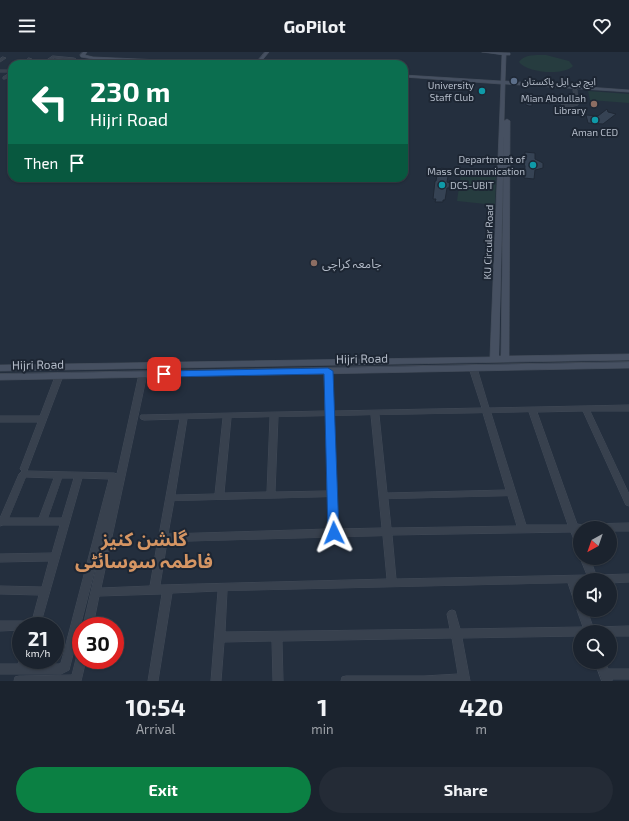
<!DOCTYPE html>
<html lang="en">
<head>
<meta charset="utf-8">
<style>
	body { margin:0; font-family:"Exo 2","Noto Sans Arabic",sans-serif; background:#242b36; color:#f1f3f6; height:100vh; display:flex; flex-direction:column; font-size:15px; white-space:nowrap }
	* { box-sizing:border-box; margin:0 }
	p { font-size:13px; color:#a0a4aa }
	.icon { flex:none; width:22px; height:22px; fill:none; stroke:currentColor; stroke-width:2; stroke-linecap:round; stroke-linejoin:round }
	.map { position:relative; height:629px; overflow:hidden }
	.sheet { display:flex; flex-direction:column; background:#1b232e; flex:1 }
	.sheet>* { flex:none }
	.hud { position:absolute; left:8px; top:8px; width:400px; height:122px; border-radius:12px; box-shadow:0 1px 3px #0004,0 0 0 1px #39404a; background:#0b6e4f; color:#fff; overflow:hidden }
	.needle { width:26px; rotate:220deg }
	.buttons { position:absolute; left:573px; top:469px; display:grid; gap:8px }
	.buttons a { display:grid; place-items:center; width:44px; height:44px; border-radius:50%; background:#1b232e; box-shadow:0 1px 3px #0004,0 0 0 1px #39404a; font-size:20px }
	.speed { position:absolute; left:12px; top:565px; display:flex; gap:8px; font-size:20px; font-weight:700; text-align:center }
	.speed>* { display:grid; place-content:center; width:52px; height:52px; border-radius:50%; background:#1b232e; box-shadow:0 1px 3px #0004,0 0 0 1px #39404a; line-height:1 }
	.speed small { font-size:10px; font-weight:400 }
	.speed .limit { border:6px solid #d22; background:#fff; color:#111 }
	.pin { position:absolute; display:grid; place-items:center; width:34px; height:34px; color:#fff; margin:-17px; border-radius:8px; box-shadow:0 2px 6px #0006 }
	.me { position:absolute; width:44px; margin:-22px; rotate:358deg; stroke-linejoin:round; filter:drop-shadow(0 0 3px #0008) }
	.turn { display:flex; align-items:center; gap:14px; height:84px; padding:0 16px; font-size:18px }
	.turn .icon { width:52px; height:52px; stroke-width:2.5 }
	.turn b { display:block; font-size:28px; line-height:34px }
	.then { display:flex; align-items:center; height:38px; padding:0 16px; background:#0003; gap:8px; font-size:15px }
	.eta { display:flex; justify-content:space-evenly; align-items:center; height:68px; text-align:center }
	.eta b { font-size:24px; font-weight:700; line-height:28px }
	.primary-button { display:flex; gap:8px; margin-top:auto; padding:8px 16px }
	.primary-button a { flex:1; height:46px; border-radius:24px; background:#0b8043; color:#fff; font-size:16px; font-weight:700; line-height:46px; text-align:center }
	.primary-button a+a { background:#242b36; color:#f1f3f6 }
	header { display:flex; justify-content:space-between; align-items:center; height:52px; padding:0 16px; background:#1b232e; font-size:18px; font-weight:700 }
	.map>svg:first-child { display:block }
</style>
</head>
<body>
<header><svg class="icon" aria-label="menu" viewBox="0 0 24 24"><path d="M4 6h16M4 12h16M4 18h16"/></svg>GoPilot<svg class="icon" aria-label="heart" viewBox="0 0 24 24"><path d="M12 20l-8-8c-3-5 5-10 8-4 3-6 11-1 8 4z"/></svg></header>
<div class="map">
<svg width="629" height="629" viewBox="0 0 629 629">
	<rect width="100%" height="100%" fill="#242f3e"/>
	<g fill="#263c3f">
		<path d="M546,3l23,6 4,5c-9,10 -46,7 -54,-4 5,-8 18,-7 27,-7z"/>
		<path d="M588,39l41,3v9l-39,-3z"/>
		<path d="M461,121l35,3 -1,29 -38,-4z"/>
	</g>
	<g fill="#364354" stroke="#1f2835">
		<path d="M525,40l10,4 15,3 1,5 -19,-3v5h-3l-3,-1z"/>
		<path d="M607,57l1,3 8,2 -13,10 -15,-1 -2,-8 12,1z"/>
		<path d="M525,100l10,1v6l8,4v5l-8,2 -1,9 -10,-1 1,-12 -2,-4 2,-1z"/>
		<path d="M441,116l7,1 -1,2h2l-2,11 3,1 -1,5h-2l-2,12h-2v2h-8l1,-3h-3l2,-18h1l2,-11h2z"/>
	</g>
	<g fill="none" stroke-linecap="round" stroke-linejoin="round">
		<defs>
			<g id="street">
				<path d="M53,4l21,2 2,1 -2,1 -20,-2 -9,6h-4z"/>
				<path d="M3,5l3,1 -6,4v-3z"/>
				<path d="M29,6l3,1 -6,5h-4z"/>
				<path d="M0,18h12v5l-7,4h-2v-2l8,-5h-11z"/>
				<path d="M575,37l2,1 1,15 -8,2 -8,-1 -1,-1 2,-1 6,1 6,-2 -2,-13z"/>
				<path d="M471,314h2l4,2 12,40 140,-3v6h-39l39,83v12l-3,-1 -1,-2 -42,-92 -46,1 40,112 6,1 3,-1 43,-1v8h-19v-3h-30v21l-3,-1 -6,-16 -179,3 4,44 191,-4 -7,-17h10l6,17 33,-1v8l-19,1v-3h-30v3h-3l3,8v19h7l6,17 36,-1v10h-19v-4h-30v4l-118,2 8,43h-129l1,-4 4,-1h78l34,-2 -6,-36 -170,3 1,40h-10l-1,-40 -48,1 -3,39h-10l7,-90 -46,2 -14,88h-10l14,-87 -63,2 -6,30h-10l22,-96 -36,140 -8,4h-61v-10h18l3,-7v3h9l-1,4h30l2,-1 48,-184 -27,-1 -42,148h-19v4l-21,1v-10h32l7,-26 -39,-1v-8l42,1 7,-26 -49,1v-8l52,-1 8,-28h-57l-3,1v-8l19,-44 3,-3 -2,-2 18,-47h-38v-6h40l16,-42h6l1,2 -36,95 87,2 3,1 22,-100 4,-2 4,2 -46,214 49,-2 8,-47v-1l1,-3 21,-116 -36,1 -3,-1 -1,-2 1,-2 184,-4 -1,-40 4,-2 4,2 1,40 149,-3 -13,-40zM529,360l39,113h-42l-35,-112zM483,361l23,77 -119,3 -8,-78zM371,363l11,113 -45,1 -4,-113zM326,364l1,75 -52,1 3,-75zM270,365l-3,75 -43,1 7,-75zM223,366l-8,76 -40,1 12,-76zM26,425l28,1 -15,40h-30zM62,426h12l-12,40h-14zM508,444l9,30 -126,2 -3,-29zM328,445v32l-160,5 6,-33zM383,484l4,43 -227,6 7,-43zM568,531l7,21 3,4 -1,2 6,17 -123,2 -5,-18 -3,-1 -3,1 -2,3 3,15 -225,3 2,-41z"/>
				<path d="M81,601v7h5l-5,21h-67l1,-4 4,-1 53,-1 5,-20z"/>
				<path d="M595,610h10l3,7h21v10h-17v2h-10z"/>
			</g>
			<g id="secondary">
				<path d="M83,0h4l-2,3 8,2 136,6 2,1 -138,-5 -12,-2 -1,-2z"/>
				<path d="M265,0h4l-10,12h-4z"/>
				<path d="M482,0l28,1v2h-4l-1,26 124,9v2l-124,-8 -1,37 3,-2 3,2 -1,235 120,-2v6l-629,11v-6l490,-8 11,-273 -97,-7v-2l97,6 1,-26zM504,83l-3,221h-2z"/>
				<path d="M629,310v6l-629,12v-6z"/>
			</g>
		</defs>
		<use href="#street" stroke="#414a57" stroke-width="1"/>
		<use href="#secondary" stroke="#414a57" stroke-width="1"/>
		<use href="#street" fill="#38414e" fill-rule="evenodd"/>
		<use href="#secondary" fill="#465061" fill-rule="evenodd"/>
	</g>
	<path fill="#1a73e8" stroke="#114b97" d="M328,316l5,3 6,162 -1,3 -4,1 -5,-1 -1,-3 -4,-159 -160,3 -4,-3 4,-3z"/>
	<circle fill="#5c6f8a" stroke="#1d2633" stroke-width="1.5" cx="514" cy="29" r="4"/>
	<g fill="#0f9aa8" stroke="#1d2633" stroke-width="1.5">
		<circle cx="482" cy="39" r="4"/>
		<circle cx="595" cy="68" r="4"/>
		<circle cx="533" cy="113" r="4"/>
		<circle cx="442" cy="133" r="4"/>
	</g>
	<g fill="#8d6e63" stroke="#1d2633" stroke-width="1.5">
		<circle cx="594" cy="52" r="4"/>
		<circle cx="314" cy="211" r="4"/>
	</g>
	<g text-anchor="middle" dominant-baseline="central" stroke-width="4" stroke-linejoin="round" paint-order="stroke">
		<g font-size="10" fill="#b4bcc9" stroke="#1d2633" text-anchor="end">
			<text x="522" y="29" text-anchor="start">ایچ بی ایل پاکستان</text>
			<text x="474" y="33">University<tspan x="474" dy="12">Staff Club</tspan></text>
			<text x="586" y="46">Mian Abdullah<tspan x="586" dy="12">Library</tspan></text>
			<text x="595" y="80" text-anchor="middle">Aman CED</text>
			<text x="525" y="107">Department of<tspan x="525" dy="12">Mass Communication</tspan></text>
			<text x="450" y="133" text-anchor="start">DCS-UBIT</text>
		</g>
		<g font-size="10" fill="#b4bcc9" stroke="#1d2633">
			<text transform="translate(488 190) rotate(-88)">KU Circular Road</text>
		</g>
		<g font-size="12" fill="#b4bcc9" stroke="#1d2633" text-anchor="start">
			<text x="322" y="211">جامعہ کراچی</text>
		</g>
		<g font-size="12" fill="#b4bcc9" stroke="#1d2633">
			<text transform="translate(362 306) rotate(-1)">Hijri Road</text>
			<text transform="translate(38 312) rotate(-1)">Hijri Road</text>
		</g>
		<g font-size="19" font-weight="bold" fill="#d59563" stroke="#1d2633">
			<text x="144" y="486">گلشن کنیز<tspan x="144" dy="22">فاطمہ سوسائٹی</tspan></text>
		</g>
	</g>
</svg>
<div class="buttons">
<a><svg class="needle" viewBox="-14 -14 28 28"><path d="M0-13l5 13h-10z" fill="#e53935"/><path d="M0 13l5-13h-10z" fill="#a0a4aa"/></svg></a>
<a><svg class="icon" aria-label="sound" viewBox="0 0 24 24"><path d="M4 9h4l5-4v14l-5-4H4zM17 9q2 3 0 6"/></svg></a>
<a><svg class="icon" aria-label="search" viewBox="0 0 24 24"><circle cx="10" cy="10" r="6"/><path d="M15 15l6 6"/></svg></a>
</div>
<div class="speed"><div>21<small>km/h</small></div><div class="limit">30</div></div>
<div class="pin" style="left:164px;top:322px;background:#d93025"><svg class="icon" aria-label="arrive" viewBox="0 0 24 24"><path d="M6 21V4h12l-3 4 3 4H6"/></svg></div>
<svg class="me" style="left:334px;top:481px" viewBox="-20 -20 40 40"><path d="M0-17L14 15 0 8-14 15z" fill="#1a73e8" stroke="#fff" stroke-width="4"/></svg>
<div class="hud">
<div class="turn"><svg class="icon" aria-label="left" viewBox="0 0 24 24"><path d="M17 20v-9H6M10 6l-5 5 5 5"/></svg><div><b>230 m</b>Hijri Road</div></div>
<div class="then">Then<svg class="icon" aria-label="arrive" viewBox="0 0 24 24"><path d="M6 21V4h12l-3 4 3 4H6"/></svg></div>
</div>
</div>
<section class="sheet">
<div class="eta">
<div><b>10:54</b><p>Arrival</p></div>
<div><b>1</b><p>min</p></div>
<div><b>420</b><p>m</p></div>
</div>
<div class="primary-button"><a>Exit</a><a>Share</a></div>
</section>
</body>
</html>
